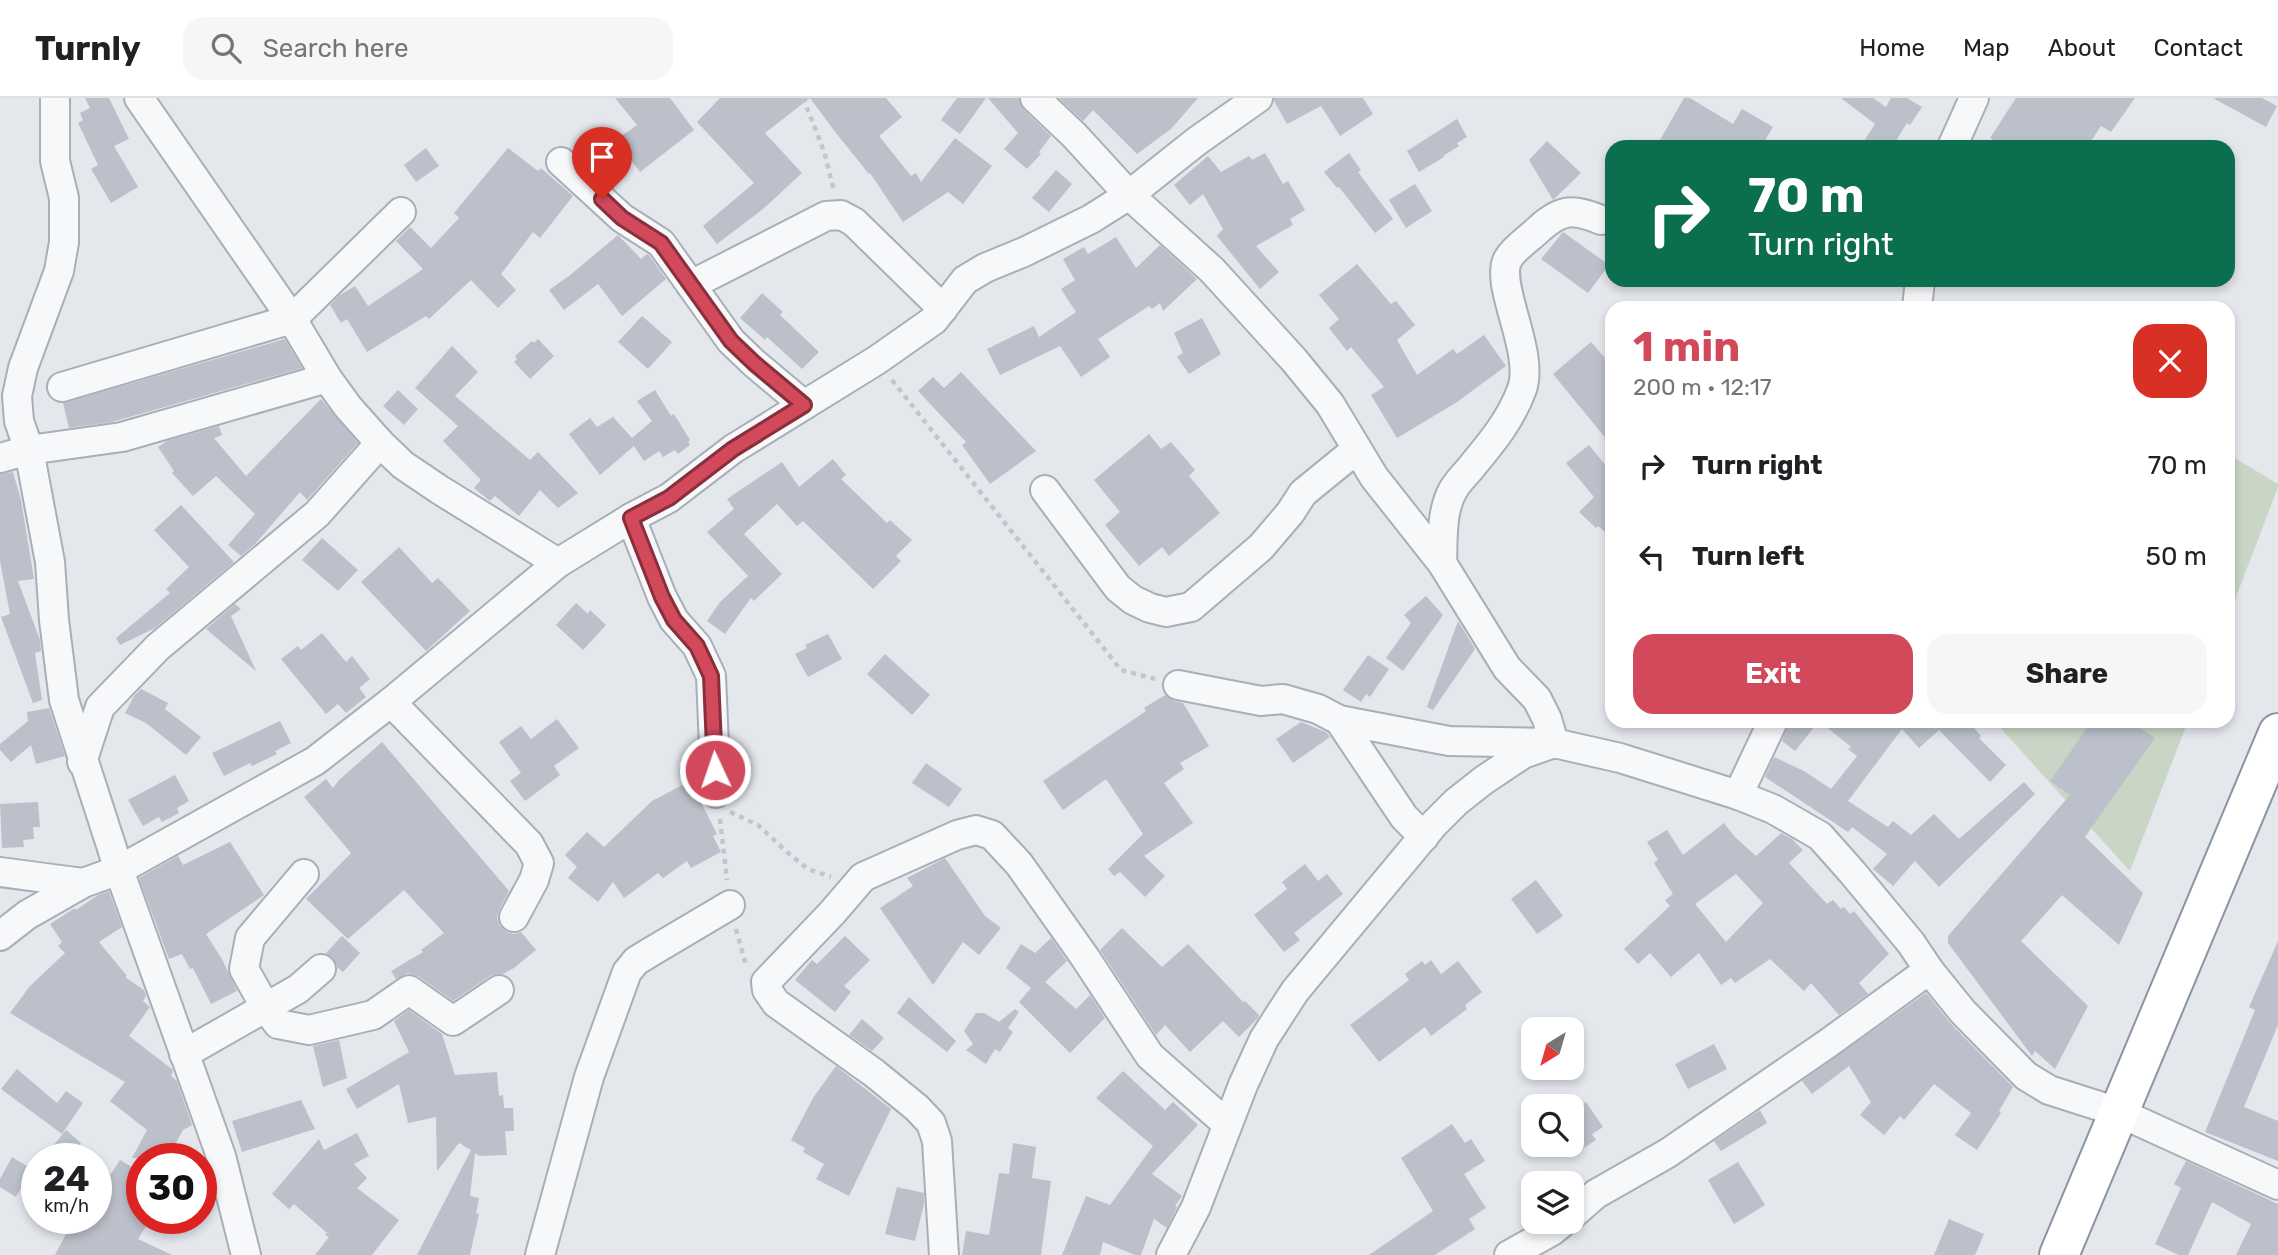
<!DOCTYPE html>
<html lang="en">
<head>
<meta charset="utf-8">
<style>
	body { margin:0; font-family:Rubik,sans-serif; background:#f6f6f6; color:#202124; height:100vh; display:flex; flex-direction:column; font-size:26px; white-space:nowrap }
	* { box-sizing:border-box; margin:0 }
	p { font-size:23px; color:#757577 }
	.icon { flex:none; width:38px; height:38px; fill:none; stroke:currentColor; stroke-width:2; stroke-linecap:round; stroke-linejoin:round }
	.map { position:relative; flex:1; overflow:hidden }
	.details { position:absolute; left:1605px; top:203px; width:630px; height:427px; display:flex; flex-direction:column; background:#fff; border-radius:21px; box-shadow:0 4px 10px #0003 }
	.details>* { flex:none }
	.top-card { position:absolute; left:1605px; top:42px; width:630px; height:147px; border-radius:21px; box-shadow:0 4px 10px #0003; background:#0b6e4f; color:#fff; overflow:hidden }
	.needle { width:46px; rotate:217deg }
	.tools { position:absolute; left:1521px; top:919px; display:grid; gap:14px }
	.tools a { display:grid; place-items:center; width:63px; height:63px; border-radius:14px; background:#fff; box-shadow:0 4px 10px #0003; font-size:35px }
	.speed { position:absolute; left:21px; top:1045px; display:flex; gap:14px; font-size:35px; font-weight:700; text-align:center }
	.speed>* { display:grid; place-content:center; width:91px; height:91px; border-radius:50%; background:#fff; box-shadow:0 4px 10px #0003; line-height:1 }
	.speed small { font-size:18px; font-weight:400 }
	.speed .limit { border:10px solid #d22; background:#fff; color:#111 }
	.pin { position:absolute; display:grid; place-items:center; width:60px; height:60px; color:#fff; margin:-72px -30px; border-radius:50% 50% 50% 0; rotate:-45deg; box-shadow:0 0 7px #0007 }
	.pin .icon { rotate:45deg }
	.me { position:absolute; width:77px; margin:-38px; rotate:357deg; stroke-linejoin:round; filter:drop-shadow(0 0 5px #0008) }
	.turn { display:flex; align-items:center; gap:24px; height:147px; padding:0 28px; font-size:32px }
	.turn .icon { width:91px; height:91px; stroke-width:2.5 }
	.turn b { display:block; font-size:49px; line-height:60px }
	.round { display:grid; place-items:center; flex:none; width:74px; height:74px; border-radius:21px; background:#f6f6f6 }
	.head { display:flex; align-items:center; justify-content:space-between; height:119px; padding:0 28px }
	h1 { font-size:42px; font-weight:700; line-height:52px; color:#d1495b }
	.action { display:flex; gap:14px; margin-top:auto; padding:14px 28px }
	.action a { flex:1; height:80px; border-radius:21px; background:#d1495b; color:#fff; font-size:28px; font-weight:700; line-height:80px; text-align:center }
	.action a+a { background:#f6f6f6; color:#202124 }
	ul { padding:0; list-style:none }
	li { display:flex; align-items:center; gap:21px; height:91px; padding:0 28px }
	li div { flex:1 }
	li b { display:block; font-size:26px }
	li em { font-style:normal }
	header { display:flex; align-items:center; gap:42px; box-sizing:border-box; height:98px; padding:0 35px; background:#fff; border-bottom:2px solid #e0e0e0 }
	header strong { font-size:33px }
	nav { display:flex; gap:38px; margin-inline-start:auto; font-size:24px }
	.search { width:490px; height:63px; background:#f6f6f6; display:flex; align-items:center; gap:18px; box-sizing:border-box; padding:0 24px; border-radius:21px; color:#757577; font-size:26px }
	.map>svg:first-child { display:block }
</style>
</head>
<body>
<header>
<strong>Turnly</strong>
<div class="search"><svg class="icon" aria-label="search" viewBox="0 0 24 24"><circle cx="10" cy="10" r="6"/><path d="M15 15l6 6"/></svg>Search here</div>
<nav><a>Home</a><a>Map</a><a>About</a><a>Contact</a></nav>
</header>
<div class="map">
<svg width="2278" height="1157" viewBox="0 0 2278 1157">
	<rect width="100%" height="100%" fill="#e4e7ec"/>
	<g fill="#c9d6c5">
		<path d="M2228,356l50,30v3l-50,131z"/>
		<path d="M1994,623h194l-58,150z"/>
	</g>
	<g fill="#bbc0ca" fill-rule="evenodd">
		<path d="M85,0h24l20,41 -15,7 24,41 -27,16 -20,-34 7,-4 -20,-42 5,-3 -3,-7 10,-5z"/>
		<path d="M615,0h55l24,32 -54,42 -24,-32 21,-15z"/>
		<path d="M720,0h90l-45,35 37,40 -39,36 -46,35 -14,-18 51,-43 -57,-61z"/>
		<path d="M810,0h76l16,19 -23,19 32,40 5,-3 5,9 34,-44 37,28 -29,38 -15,-12 -45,30 -33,-49 -1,1 -33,-41z"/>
		<path d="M957,0h29l-26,36 -19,-14z"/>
		<path d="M988,0h31l5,12 27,26 -12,16 2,2 -14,15 -23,-20 14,-16z"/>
		<path d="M1059,0h139l-27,31 -34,25 -44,-44 -10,11z"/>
		<path d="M1274,0h89l10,16 -33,22 -19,-30 -34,18 -13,-23z"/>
		<path d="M1684,0h6l43,26 9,-15 31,18 -12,20h-105z"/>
		<path d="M1841,0h32l13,9 5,-9h16l15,9 -12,18 -3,-2 -15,24h-32l15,-23z"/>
		<path d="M2016,0h119l-24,34 -10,-6 -14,21h-83l-14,-9z"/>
		<path d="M2213,0h49l15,8 -11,21z"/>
		<path d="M1457,21l10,18 -10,6 2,3 -16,10 1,1 -25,15 -12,-21z"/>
		<path d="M1547,43l34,32 -28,27 -24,-40z"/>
		<path d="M426,50l13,18 -23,16 -12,-17z"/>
		<path d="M508,50l30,23 3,-3 32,28 -33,42 -7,-6 -32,42 15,16 -18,18 -27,-28 -42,39 -3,-3 -59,36 -20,-33 -6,4 -11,-18 10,-10 15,-9 13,20 55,-37 -27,-28 14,-14 21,21 28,-30 -5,-5z"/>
		<path d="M1265,55l18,31 5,-3 17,29 -15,9 3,6 -37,21 23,26 -19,17 -43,-53 6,-7 -20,-35 -13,11 -16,-20 34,-29 13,16 28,-16 3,4z"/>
		<path d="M1349,55l12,17 -3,2 35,47 -18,14 -36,-46 -2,1 -13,-16z"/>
		<path d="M1056,72l16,14 -23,28 -17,-14z"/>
		<path d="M1415,86l17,27 -26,17 -17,-28z"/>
		<path d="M1563,134l46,33 -21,28 -47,-34z"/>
		<path d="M618,137l23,24 6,-5 2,1 17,24 -44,37 -24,-32 -34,26 -15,-20 20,-14z"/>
		<path d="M1116,139l20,31 24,-23 37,34 -34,32 -3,-8 -8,6 -3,-3 -51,33 12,18 -29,20 -21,-31 -60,29 -13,-26 47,-23 5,11 37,-25 -15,-23 14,-9 -12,-21 21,-12 4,7z"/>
		<path d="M1357,166l34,40 5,-3 19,24 -18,15 20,35 36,-26 4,5 27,-19 22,31 -49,36 -60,36 -26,-43 13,-8 -33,-40 -4,4 -18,-23 10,-9 -20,-24z"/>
		<path d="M762,195l21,19 -3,3 39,37 -17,17 -35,-32 -2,3 -25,-22z"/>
		<path d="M642,218l30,26 -24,27 -30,-27z"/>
		<path d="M1202,220l19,36 -32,20 -12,-17 6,-4 -9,-20z"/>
		<path d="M285,241l17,29 -190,54 -43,6 -6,-25z"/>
		<path d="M538,241l16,17 -24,23 -16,-17 3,-3 -2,-3 17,-15 2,2z"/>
		<path d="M1591,244l21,24v80l-59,-72z"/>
		<path d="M452,248l26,26 -23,24 75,64 8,-8 40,41 -20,15 -18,-18 -21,26 -24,-20 -5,5 -16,-13 7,-8 -38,-39 15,-15 -43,-38z"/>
		<path d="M961,274l75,79 -46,33 -28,-39 4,-3 -48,-51 15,-14 11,11z"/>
		<path d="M398,292l20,19 -14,16 -21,-19z"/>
		<path d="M655,292l16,26 3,-2 16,26 -2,2 2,3 -12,9 -3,-4 -12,7 -4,-6 -15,10 -10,-15 -34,29 -31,-41 21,-16 7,9 16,-10 19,21 20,-17 -15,-20z"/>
		<path d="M321,301l37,44 -51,57 -7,-8 -45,52 -14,12 -13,-11 27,-31 -39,-38 -23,20 -21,-23 2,-2 -16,-24 9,-6 52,-15 3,9 -8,3 32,38z"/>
		<path d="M1149,336l12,15 10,-7 24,28 -6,6 31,37 -51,43 -7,-9 -23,19 -34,-41 15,-13 -26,-32z"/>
		<path d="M1589,347l23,28v65l-14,-12 -2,2 -17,-16 15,-15 -28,-34z"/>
		<path d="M833,361l13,16 -5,4 46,44 3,-3 22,20 -16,16 5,5 -28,28 -70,-68 -6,5 -20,-22 -33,30 38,40 -28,27 -3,-3 -26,36 -18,-13 13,-19 28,-26 -41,-44 27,-23 -7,-10 55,-37 17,25z"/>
		<path d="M13,374l8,28 13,79 -16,2 22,59 1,11 -6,2 7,47 -9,3 -32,-86 9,-3 -10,-53v-87z"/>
		<path d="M181,407l53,57 -79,66 -35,17 -4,-7 54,-45 -4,-4 23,-22 -35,-37z"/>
		<path d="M322,440l36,32 -20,21 -36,-31z"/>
		<path d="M399,449l33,36 6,-5 32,33 -44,40 -65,-69z"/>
		<path d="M1426,498l17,19 -40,56 -17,-13 25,-35 -7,-8z"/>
		<path d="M576,505l12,11 2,-4 16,15 -23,25 -27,-25z"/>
		<path d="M235,506l6,5 -10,7 25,55 -50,-42z"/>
		<path d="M1458,523l17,28 -42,61 -6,-3z"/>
		<path d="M322,535l24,29 6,-6 18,23 -11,9 7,9 -20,16 -8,-9 -12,10 -45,-55 17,-13 3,4z"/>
		<path d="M828,536l14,25 -34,18 -13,-23 12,-6 -2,-3z"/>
		<path d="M885,556l45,41 -18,20 -45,-41z"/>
		<path d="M1368,557l21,14 -19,28 -4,-3 -5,8 -18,-12z"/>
		<path d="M141,591l27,14 -3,6 36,28 -15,18 -40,-32 -21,-10 9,-17z"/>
		<path d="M1165,597l9,6 9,2 26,43 -29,17 4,6 -20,14 29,40 -49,33 21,20 -20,21 -25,-25 -6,4 -6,-7 35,-35 -37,-55 -43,31 -20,-29 103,-70 -2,-3z"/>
		<path d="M49,610l16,48 -29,8 -5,-19 -20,17 -11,-12v-6l28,-23 -1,-9z"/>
		<path d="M557,621l22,29 -25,18 6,9 -35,26 -15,-20 11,-8 -22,-31 22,-16 10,13z"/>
		<path d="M280,623l11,22 -16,8 2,3 -25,12 -2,-3 -26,13 -12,-23z"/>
		<path d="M1789,623h30l-24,30 -13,-10z"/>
		<path d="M1819,623h149l13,15 -2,2 27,27 -16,17 -51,-52 -20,18 -17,-19 -54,72 40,26 5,-6 18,14 23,-21 25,25 65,-57 11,12 -96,93 -24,-26 -22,25 -20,-17 14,-15 -35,-27 -4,5 -83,-55 9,-20 30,14 27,18 26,-33 -9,-7 3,-2z"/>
		<path d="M2092,623h38l25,17 -70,99 58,56 -24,52 -57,-50 -41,46 67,65 -33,63 -20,-18 -3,5 -84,-113v-7l122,-141 -20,-14z"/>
		<path d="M1301,624l25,10 4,5 -37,26 -17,-24z"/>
		<path d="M382,644l127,149 -10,19 -2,8 3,8 7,6 7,2 7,-2 15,18 -22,18 -11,6h-6l-7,2 -37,25 -35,-25 -10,-3 -12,6 -5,-8 32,-19 -2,-2 23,-17 -40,-43 -56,49 -42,-40 45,-46 -47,-56 22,-18 7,9 6,-8z"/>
		<path d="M926,665l36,26 -13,18 -37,-24z"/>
		<path d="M175,677l14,26 -12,7 2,5 -17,9 -3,-5 -16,9 -15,-26z"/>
		<path d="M690,683l27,53 -4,2 8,16 -30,16 -4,-7 -24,17 -5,-5 -34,25 -11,-16 -15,20 -30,-24 9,-11 -12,-12 22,-23 17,15 48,-46z"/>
		<path d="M38,704l2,25h-7l1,12 -11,1 1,7 -22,1 -2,-44z"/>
		<path d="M1724,725l11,14 21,19 25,-23 11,6 11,11 -14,13 38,41 6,-4 8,9 3,-2 6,7 4,-3 35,43 -30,29 9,11 -29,21 -28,-32 -7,8 -34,-32 -35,24 -4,-5 -10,7 -22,-32 -28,24 -21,-24 -12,11 -14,-15 46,-43 -5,-6 8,-6 -19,-31 4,-3 -11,-18 20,-12 16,25zM1736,776l27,29 -37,39 -31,-38z"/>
		<path d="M230,744l34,53 -58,39 17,27 14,30 -26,13 -18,-36 -3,1 -8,-15 -13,5 -30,-81 39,-22 5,9z"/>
		<path d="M945,760l40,58 16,12 -22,27 -16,-13 -30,43 -53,-77 33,-22 -6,-8z"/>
		<path d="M1305,766l13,17 9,-7 16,20 -49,39 6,7 -16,12 -30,-37 33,-26 -5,-7z"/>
		<path d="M1536,782l27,36 -26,18 -26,-35z"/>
		<path d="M109,793l13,36 -23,15 28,34 -2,1 19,13 2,6 -3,5 7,6 -21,29 44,34 -2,6 6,5 15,44 -9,5 -15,28h-36l15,-28 -37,-29 15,-19 -115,-69 20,-27 35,-33 -7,-7 4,-4 -12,-18 25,-16 1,2 22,-15z"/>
		<path d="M1122,830l40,39 26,-23 55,58 2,-1 14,14 -1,3 -19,19 -16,-16 -33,31 -25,-27 -9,10 -56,-85z"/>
		<path d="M342,838l18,17 -17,19 -6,-5 -4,-9 -7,-5z"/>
		<path d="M845,838l25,24 -26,26 7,6 -16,20 -40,-32 17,-20 5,4z"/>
		<path d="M1051,840l16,23 -22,21 31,27 14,-14 15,23 -35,35 -51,-51 12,-14 -25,-20 15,-24 14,9z"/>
		<path d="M2278,843v84l-34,82 34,14v40l-73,-29 50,-122 -6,-3z"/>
		<path d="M1431,862l10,14 17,-13 24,31 -17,13 2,4 -36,27 -6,-9 -46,35 -29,-37 59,-45 -4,-6 17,-13 3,4z"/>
		<path d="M1926,895l25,31 62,63 -14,24 2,2 -24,37 -22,-15 16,-22 -37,-29 -30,36 -4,-4 -16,19 -24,-20 11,-13 -22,-36 -37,28 -10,-13z"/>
		<path d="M909,899l47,44 -9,11 -50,-39z"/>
		<path d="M1015,911l4,3 -11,16 5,4 -13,20 -5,-3 -9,15 -20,-14 7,-6 -9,-13 12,-18h8l15,9z"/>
		<path d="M409,912l33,24 13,41 42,-3 2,24 4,-1 1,13h9l1,23h-9l2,24 -27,1 -5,-3 -5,43 9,2 -3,15 3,1 -9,41h-53l54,-105 -12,-7 -22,28 -1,-54 -28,6 -9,-39 -42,25 -11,-20 63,-37 -15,-31z"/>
		<path d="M862,921l22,19 -12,13 -23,-16z"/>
		<path d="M339,942l8,38 -24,9 -10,-41z"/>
		<path d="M1714,946l13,25 -39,20 -13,-25z"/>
		<path d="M836,968l55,43 -42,87 -33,-17 8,-15 -21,-12 2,-4 -14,-8 22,-42z"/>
		<path d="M17,971l40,34 9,-12 17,12 -21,31 -61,-45z"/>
		<path d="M1123,973l42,39 8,-8 25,23 -46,49 30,22 -7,10 2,1 -10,21 -13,-9 -13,36h-6l-32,-13 -3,13h-38l24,-59 24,9 43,-59 -57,-48z"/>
		<path d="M301,1002l14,29 -73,23 -10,-31z"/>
		<path d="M1586,1004l17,25 -11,7 4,6 -24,16v-51l3,5z"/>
		<path d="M1760,1012l7,13 -46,28 -7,-10z"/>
		<path d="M1452,1026l13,19 6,-4 14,22 -21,13 22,34 -17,11 6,10 -40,26h-66l64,-44 -32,-53z"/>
		<path d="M66,1032l15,13 -2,3 14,12h-50z"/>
		<path d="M357,1035l12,23 -15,8 13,14 -10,10 42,32 -27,35h-57l14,-18 -4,-2 2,-2 -33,-29 -5,5 -17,-15 47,-55 5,11z"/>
		<path d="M1013,1045l23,4 -4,31 19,3 -10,74h-79l4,-24 23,4 10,-62 10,1z"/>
		<path d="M12,1059l20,12 -16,28 -16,-10v-8z"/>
		<path d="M120,1062l22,13v45h9l-13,21 34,16h-117l11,-21 -19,-16h49v-57l15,13z"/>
		<path d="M2186,1063l92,43v51h-42l15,-31 -39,-22 -24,53h-9l-24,-11 26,-56 -7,-4z"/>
		<path d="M1738,1064l27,43 -31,19 -26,-44z"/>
		<path d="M897,1089l27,6v11l-9,37 -30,-7z"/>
		<path d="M1949,1121l35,15 -9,21h-41z"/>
	</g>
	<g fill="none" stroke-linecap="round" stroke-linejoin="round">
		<defs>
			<g id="minor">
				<path d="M55,0v63l9,37v44l-5,29 -36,97 -6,28 2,25 10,29 21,112 4,58 10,80 55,170 102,286 25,99"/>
				<path d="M139,0l153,221 35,59 21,29 32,36 23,22 37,25 118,73"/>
				<path d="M1035,0l39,37 55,60 83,75 82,90 36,44 44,73 68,86 65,105 30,31 10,20 7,24 -105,-2 -110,-21"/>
				<path d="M1952,49l22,-49"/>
				<path d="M561,64l61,56 39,25 70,98 23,22 50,42"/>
				<path d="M691,187l135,-69 15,-1 13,7 89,87"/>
				<path d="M1917,210l3,-28"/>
				<path d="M62,289l230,-68 109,-107"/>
				<path d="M0,360l29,-8 93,-13 205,-59"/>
				<path d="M1045,392l73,98 15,12 17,8 16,4 25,-5 70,-60 29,-34 13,-20 54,-44"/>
				<path d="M631,420l31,79 12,23 23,26 14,30 5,117"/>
				<path d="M1442,465c1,-24 -1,-52 11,-73 5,-9 14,-17 20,-25 20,-24 38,-46 49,-76 13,-37 -28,-105 -14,-130 6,-11 22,-21 31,-30 23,-21 35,-20 62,-9"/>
				<path d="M1178,587l83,16 22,-2 35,10 21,11 65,97 20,20"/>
				<path d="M391,604l138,142 10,19 -5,17 -20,37"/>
				<path d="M82,664l18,-55 58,-60 159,-133 63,-71"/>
				<path d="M1738,697l35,-74"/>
				<path d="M0,774l83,11"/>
				<path d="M304,776l-54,64 -6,31 22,39 12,16 31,6 64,-15 36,-25 44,31 46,-31"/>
				<path d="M0,838l27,-21 56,-32 36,-13 196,-109 76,-59 167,-139 73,-45 38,-20 64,-49 144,-89 57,-40 31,-40 20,-12 39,-16 67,-33 38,-24 68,-54 61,-43"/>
				<path d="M184,956l114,-65 23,-20"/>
				<path d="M1572,1117l24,-21 72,-41 159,-109 102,-74"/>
				<path d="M540,1157l49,-178 38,-105 9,-11 13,-8 81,-48"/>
				<path d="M944,1157l-7,-114 -6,-18 -14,-15 -43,-35 -98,-70 -9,-13 -1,-8 66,-69 31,-36 94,-42 19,-5 16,5 27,29 65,92 66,100 77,68"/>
				<path d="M1171,1157l25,-48 47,-122 21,-46 31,-48 139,-167 22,-22 28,-22 39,-26 31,-11 66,15 118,37 35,14 47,27 32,36 59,71 18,27 34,42 63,64 23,14 69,22 160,73"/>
				<path d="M1509,1157l43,-24 11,-9"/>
			</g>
			<path id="highway" d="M2059,1157l219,-522"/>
		</defs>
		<use href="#minor" stroke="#a9aeb7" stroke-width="32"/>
		<use href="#highway" stroke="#8b94a3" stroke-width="42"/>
		<g stroke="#c2c5cb" stroke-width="4.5" stroke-dasharray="5 5" stroke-linecap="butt">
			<path d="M803,0l21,53 10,40"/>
			<path d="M892,282l229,290 34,9"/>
			<path d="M730,714l28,13 30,28 20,16 23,8"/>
			<path d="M720,721l7,61"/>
			<path d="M736,831l10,36"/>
		</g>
		<use href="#minor" stroke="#f7f8fa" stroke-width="28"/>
		<use href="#highway" stroke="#fff" stroke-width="38"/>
	</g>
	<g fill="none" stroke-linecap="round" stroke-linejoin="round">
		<defs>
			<path id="route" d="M602,101l20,19 39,25 70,98 23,22 50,42 -71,44 -64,49 -38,20 31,79 12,23 23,26 14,30 4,94"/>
		</defs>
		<use href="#route" stroke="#882f3b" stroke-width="18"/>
		<use href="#route" stroke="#d1495b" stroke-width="12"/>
	</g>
</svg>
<div class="tools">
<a><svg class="needle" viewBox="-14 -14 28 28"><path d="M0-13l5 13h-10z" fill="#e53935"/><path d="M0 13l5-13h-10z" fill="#757577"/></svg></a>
<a><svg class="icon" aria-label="search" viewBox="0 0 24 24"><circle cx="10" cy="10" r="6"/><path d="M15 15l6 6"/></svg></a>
<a><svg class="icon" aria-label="layers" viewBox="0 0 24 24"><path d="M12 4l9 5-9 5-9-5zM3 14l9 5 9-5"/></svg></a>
</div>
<div class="speed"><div>24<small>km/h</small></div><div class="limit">30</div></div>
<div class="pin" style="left:602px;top:101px;background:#d93025"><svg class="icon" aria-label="arrive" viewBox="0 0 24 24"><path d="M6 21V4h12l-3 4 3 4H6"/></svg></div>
<svg class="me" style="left:715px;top:672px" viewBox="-20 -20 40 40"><circle r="17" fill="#d1495b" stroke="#fff" stroke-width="3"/><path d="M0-11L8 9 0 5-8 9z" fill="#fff"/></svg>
<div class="top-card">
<div class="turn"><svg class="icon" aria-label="right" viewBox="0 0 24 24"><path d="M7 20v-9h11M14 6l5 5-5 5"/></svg><div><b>70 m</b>Turn right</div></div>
</div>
<section class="details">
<div class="head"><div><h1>1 min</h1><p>200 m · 12:17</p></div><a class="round" style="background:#d93025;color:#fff"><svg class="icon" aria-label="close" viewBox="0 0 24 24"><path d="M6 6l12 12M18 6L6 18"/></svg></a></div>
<ul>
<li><svg class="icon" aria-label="right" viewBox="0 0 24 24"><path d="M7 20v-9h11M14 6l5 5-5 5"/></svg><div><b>Turn right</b></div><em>70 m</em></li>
<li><svg class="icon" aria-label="left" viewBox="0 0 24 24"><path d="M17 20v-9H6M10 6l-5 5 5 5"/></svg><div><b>Turn left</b></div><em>50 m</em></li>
</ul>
<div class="action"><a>Exit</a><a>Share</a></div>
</section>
</div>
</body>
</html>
